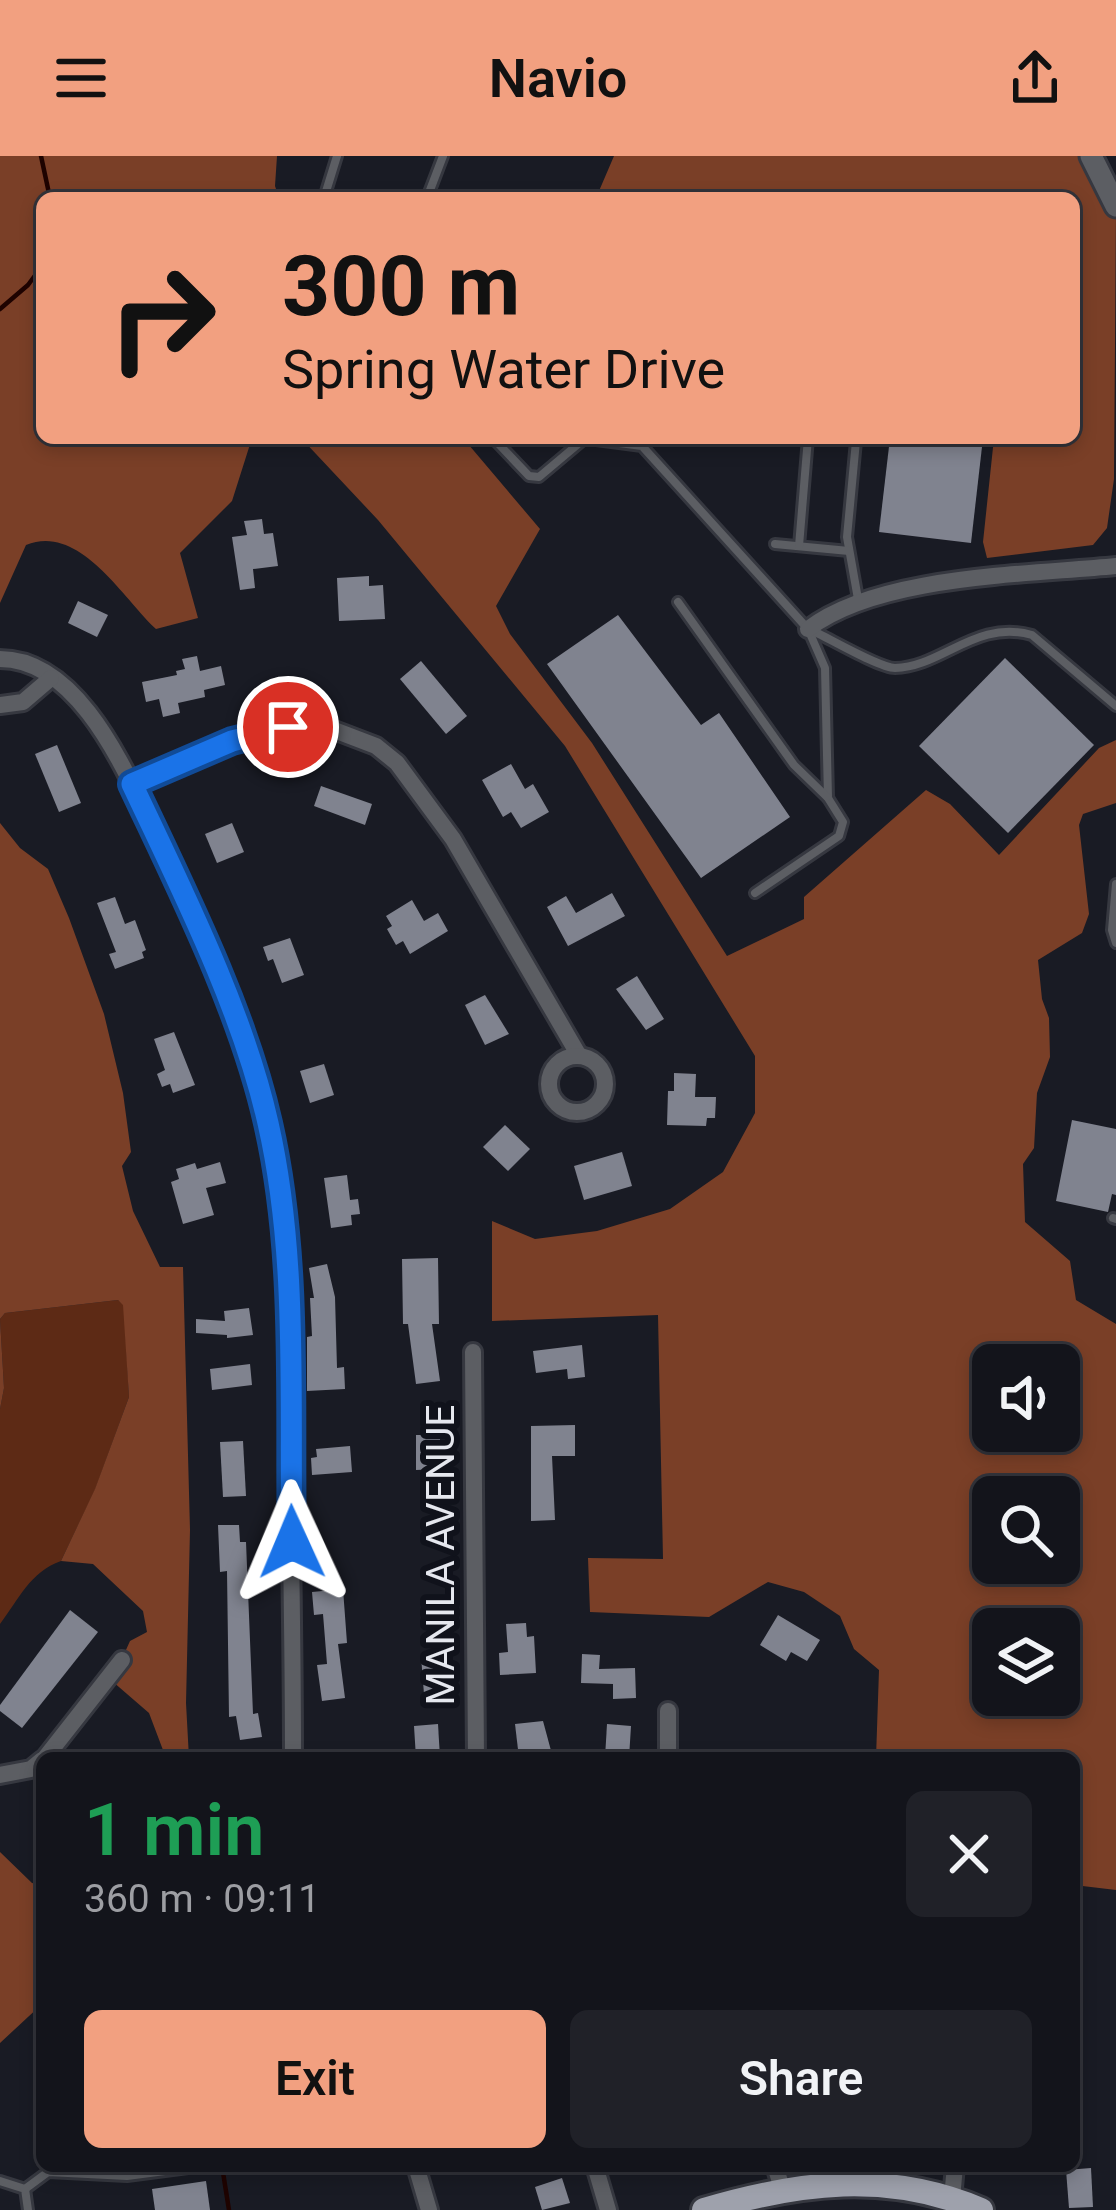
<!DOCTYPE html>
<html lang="en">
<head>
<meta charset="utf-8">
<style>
	body { margin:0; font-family:Roboto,sans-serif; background:#202128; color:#f1f3f6; height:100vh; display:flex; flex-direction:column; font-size:45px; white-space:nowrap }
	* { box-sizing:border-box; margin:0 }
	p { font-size:39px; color:#9d9ea3 }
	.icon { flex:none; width:66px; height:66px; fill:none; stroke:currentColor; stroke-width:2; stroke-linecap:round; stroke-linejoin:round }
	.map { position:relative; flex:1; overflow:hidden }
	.sheet { position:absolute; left:36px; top:1596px; width:1044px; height:420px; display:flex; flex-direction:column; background:#13141b; border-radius:18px; box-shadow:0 6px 18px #0003,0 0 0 3px #32333a }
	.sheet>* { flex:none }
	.hud { position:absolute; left:36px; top:36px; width:1044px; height:252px; border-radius:18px; box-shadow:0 6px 18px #0003,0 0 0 3px #32333a; background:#f2a080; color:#111; overflow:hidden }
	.buttons { position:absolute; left:972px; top:1188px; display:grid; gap:24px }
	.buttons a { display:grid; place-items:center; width:108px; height:108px; border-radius:18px; background:#13141b; box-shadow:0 6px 18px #0003,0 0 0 3px #32333a; font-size:60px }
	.pin { position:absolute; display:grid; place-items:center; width:102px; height:102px; color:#fff; margin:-51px; border:6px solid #fff; border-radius:50%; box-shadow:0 3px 12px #0007 }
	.me { position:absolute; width:132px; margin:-66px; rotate:359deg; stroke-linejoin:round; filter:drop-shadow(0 0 9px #0008) }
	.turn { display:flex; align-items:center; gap:42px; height:252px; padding:0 48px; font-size:54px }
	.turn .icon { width:156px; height:156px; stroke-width:2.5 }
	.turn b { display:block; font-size:84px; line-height:102px }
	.round { display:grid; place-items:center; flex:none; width:126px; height:126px; border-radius:18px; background:#202128 }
	.head { display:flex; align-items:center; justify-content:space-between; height:204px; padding:0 48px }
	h1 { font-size:72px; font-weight:600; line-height:90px; color:#1e9e55 }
	.action { display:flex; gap:24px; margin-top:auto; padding:24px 48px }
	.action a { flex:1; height:138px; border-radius:18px; background:#f2a080; color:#111; font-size:48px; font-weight:600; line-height:138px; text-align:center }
	.action a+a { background:#202128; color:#f1f3f6 }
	header { display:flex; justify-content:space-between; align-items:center; height:156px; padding:0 48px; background:#f2a080; color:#111; font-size:54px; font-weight:600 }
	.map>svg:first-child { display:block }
</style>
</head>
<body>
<header><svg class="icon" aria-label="menu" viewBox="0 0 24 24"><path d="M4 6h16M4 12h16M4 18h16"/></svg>Navio<svg class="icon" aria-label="share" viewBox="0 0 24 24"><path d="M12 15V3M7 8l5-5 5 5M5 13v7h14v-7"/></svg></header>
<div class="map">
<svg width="1116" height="2054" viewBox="0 0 1116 2054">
	<rect width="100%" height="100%" fill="#191b24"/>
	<path fill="#5d2a15" d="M118,1144l6,5 5,92 -34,93 -34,71c-31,11 -42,38 -61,63v-215l4,-21 -4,-69 5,-6z"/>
	<g fill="#7a3f27" fill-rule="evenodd">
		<path d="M0,0h277l-2,30 4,12h-237v240h210l-20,63 -52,52 18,65 -42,11c-34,-32 -77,-106 -130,-84l-26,58z"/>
		<path d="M614,0h473l29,57 -2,266 -7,49 -14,17 -106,13 -4,-16 11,-104h80v-240h-478z"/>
		<path d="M301,282h162l77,91 -44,77 14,28 82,109 135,213 77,-37v-22l122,-107 24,14 49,51 100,-107 17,-8v63l-33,11 -4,11 10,89 -7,19 -44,27 4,39 7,19 1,39 -13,36 -3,55 -11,16 2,58 45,39 6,39 40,24v566l-42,-5v-127h-198l3,-88 -25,-21 -14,-33 -36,-24 -36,-10 -59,35 -119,-5 -2,-54 75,1 -5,-244 -166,6v-100l43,18 62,-8 73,-22 53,-37 32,-59v-57l-190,-310 -187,-226zM1059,1209v66h-66v-66zM993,1341h66v66h-66zM1059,1473v66h-66v-66z"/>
		<path d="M0,667l20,25 28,21 21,49 35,96 19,79 8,59 -9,14 11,45 27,56h23l7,263 -4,173 3,55h-23l-17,-45 -37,-32 18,-40 17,-9 -4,-21 -50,-47 -32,-3 34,-72 34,-92 -6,-92 -5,-5 -113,13 -5,6 4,69 -4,21z"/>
		<path d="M0,1696l32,31 10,2v119l-42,39z"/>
	</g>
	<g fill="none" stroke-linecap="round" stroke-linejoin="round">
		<g stroke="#1e0300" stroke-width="4.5">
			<path d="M41,0l9,42"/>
			<path d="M0,153l28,-24 14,-19"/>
			<path d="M222,2010l7,44"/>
		</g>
	</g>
	<g fill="#80838f">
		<path d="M890,282h93l-12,105 -92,-11z"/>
		<path d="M262,363l2,15 9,-1 5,33 -25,3 2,19 -15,2 -8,-53 15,-2 -3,-14z"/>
		<path d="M369,420v10l14,-1 2,34 -46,2 -2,-43z"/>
		<path d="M78,445l30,14 -11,22 -29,-14z"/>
		<path d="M618,459l83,110 18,-12 71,104 -89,61 -154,-214z"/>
		<path d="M197,500l3,15 21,-5 4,19 -21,5 1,7 -27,6 2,10 -17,4 -4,-18 -13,3 -4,-20 35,-7 -1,-4 9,-2 -3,-10z"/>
		<path d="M1005,502l89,87 -86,88 -89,-87z"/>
		<path d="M421,505l46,55 -21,18 -46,-55z"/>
		<path d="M57,589l24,58 -22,9 -24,-58z"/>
		<path d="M511,608l14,25 8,-5 16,28 -28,16 -10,-16 -8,5 -21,-37z"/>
		<path d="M321,630l51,18 -7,21 -51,-19z"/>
		<path d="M232,667l12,29 -27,11 -12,-29z"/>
		<path d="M612,737l13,23 -57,30 -21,-39 19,-11 10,17z"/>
		<path d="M115,741l10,27 10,-4 11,30 -4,2 2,6 -29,11 -6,-15 7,-2 -19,-49z"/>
		<path d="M412,744l12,21 14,-8 10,18 -38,23 -7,-13 -7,4 -9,-16 5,-3 -6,-10z"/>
		<path d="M290,782l14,37 -22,8 -9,-24 -5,2 -5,-14z"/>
		<path d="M637,820l27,43 -18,11 -30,-41z"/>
		<path d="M485,839l24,39 -24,11 -20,-40z"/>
		<path d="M174,876l21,53 -22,8 -3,-9 -8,3 -5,-13 8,-4 -11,-31z"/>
		<path d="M324,908l10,31 -24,8 -10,-32z"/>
		<path d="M674,917l22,1 -1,23h21l-1,21h-8l-1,8 -39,-1 1,-34h6z"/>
		<path d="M1072,964l44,9v66l-4,-1 -4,18 -52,-11z"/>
		<path d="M505,969l25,24 -22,22 -25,-24z"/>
		<path d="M622,996l10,34 -48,14 -10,-34z"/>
		<path d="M220,1006l6,21 -20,5 8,27 -31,9 -12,-42 8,-3 -3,-10 19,-6 2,6z"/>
		<path d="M347,1019l3,25 8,-1 2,15 -9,1 1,10 -21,3 -7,-50z"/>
		<path d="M438,1102l1,66h-7l8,57 -24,3 -8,-60h-5l-1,-65z"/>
		<path d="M327,1108l8,33 2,71 7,-1 1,22 -38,2v-54l5,-1 -2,-38h4l-5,-30z"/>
		<path d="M249,1152l4,27 -26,3v-3l-31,-2v-14l29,2 -1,-10z"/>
		<path d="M582,1189l3,32 -17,2 -1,-10 -31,4 -3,-22z"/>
		<path d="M250,1208l2,21 -40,5 -2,-21z"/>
		<path d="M575,1269v31h-23l3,64 -24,1v-95z"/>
		<path d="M416,1279h24v34l-24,1z"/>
		<path d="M243,1285l3,55 -23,1 -3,-55z"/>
		<path d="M350,1290l2,26 -40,3 -1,-17 6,-1 -1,-8z"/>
		<path d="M218,1369h21l1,17h6l7,172 5,-1 4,24 -22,3 -4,-24 -7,1 -2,-146 -7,1z"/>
		<path d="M343,1433l4,54 -9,1 7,54 -23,3 -5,-36 10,-1 -4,-50 -9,1 -2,-23z"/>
		<path d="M70,1454l28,22 -76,96 -22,-17v-6z"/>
		<path d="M778,1459l42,25 -13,21 -16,-9 -5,9 -26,-16z"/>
		<path d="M526,1467l1,14 7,-1 2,37 -36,2 -1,-22 9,-1 -2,-28z"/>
		<path d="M582,1498l18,1 -1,14 36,-1 1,30 -23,1v-15l-32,-1z"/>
		<path d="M440,1499l3,37 -19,2 -3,-38z"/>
		<path d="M543,1565l10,37h-34l-4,-34z"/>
		<path d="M438,1568l2,34h-24l-2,-32z"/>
		<path d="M607,1568l24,2 -2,32h-24z"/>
		<path d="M1091,2012l2,39 -24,1 -3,-38z"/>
		<path d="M562,2022l8,25 -28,7 -7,-23z"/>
		<path d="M206,2025l4,29h-55l-3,-21z"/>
	</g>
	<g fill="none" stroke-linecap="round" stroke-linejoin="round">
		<defs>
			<g id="service">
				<path d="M324,42l13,-42"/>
				<path d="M427,42l16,-42"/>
				<path d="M493,282l36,38 10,1 44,-37"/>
				<path d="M581,282l61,8 166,183 17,39 3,130 15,24 -4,14 -84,57"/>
				<path d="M856,285l-9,96 11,62"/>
				<path d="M775,388l74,7"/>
				<path d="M799,390l9,-108"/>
				<path d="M678,446l116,163 33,32"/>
				<path d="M809,473c20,9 70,39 86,39 47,-1 81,-49 137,-33l84,71"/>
				<path d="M1116,728l-4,46 4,13"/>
				<path d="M1113,1062l3,1"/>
				<path d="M0,2025l25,8 3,21"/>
				<path d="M25,2033l23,-17 79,4 61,-8"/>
			</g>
			<g id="minor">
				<path d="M808,473c70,-54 218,-54 308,-63"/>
				<path d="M0,503c72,0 117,94 144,150 47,99 99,205 124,313 23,101 20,205 21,308 2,109 4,219 4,328"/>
				<path d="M0,549l23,-3 28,-24"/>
				<path d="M132,628l134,-53 55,-6 55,21 21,17 56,76 125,215"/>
				<circle cx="577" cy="928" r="28"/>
				<path d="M473,1196l3,406"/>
				<path d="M45,1602l77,-98"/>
				<path d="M668,1602v-47"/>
				<path d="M0,1619l31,-6 11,-9"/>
				<path d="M416,2010l13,44"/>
				<path d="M595,2010l13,44"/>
				<path d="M775,2010l7,22"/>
				<path d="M952,2042l3,-32"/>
			</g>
			<path id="tertiary" d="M1091,0l25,50"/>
			<path id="primary" d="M704,2054c95,-28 183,-40 277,0"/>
		</defs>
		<use href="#service" stroke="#363840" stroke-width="14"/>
		<use href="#minor" stroke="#363840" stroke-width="22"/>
		<use href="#tertiary" stroke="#363840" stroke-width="27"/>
		<use href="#primary" stroke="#363840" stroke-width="30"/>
		<use href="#service" stroke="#5c5e63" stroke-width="8"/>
		<use href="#minor" stroke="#5c5e63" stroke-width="16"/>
		<use href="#tertiary" stroke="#5c5e63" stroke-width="21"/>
		<use href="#primary" stroke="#9ea1ac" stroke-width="24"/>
	</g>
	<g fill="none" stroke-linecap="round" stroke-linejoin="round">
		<defs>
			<path id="route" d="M288,571l-56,14 -100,43c49,104 111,227 136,339 31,136 21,280 24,419"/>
		</defs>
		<use href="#route" stroke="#114b97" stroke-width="30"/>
		<use href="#route" stroke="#1a73e8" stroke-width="21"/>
	</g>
	<g text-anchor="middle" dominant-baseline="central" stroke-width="12" stroke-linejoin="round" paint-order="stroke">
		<g font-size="39" fill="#e5e7ee" stroke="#10121b">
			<text transform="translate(441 1399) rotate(-90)">MANILA AVENUE</text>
		</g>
	</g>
</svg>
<div class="buttons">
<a><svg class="icon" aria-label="sound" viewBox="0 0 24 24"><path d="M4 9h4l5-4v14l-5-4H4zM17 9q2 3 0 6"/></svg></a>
<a><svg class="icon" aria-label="search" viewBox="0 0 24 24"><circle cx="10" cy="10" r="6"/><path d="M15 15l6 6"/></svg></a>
<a><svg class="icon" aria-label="layers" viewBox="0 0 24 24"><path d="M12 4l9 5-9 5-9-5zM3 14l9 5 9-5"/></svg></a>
</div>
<div class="pin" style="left:288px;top:571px;background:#d93025"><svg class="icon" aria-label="arrive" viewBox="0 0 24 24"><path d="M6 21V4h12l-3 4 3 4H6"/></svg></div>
<svg class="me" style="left:292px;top:1386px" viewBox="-20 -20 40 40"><path d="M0-17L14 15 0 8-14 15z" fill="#1a73e8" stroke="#fff" stroke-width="4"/></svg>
<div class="hud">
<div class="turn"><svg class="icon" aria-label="right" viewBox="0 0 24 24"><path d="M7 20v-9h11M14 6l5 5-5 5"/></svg><div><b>300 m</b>Spring Water Drive</div></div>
</div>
<section class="sheet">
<div class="head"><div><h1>1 min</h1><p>360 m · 09:11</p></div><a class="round"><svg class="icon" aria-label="close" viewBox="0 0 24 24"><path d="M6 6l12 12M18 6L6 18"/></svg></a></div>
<div class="action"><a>Exit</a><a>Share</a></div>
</section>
</div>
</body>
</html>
